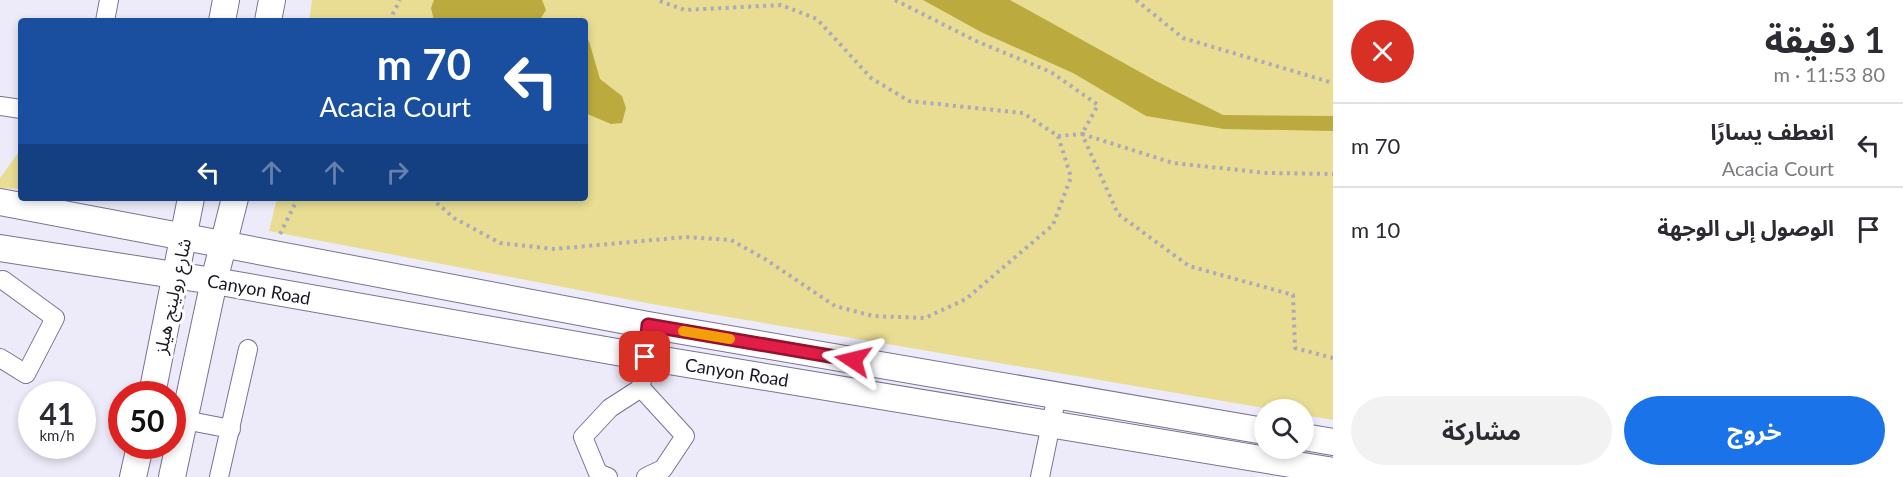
<!DOCTYPE html>
<html lang="ar">
<head>
<meta charset="utf-8">
<style>
	body { margin:0; font-family:Lato,"Noto Sans Arabic",sans-serif; background:#f2f2f3; color:#2b2b33; direction:rtl; height:100vh; display:flex; flex-direction:column; font-size:22px; white-space:nowrap }
	* { box-sizing:border-box; margin:0 }
	p { font-size:20px; color:#7c7c81 }
	.icon { flex:none; width:33px; height:33px; fill:none; stroke:currentColor; stroke-width:2; stroke-linecap:round; stroke-linejoin:round }
	.map { position:relative; flex:1; overflow:hidden; direction:ltr }
	.drawer { display:flex; flex-direction:column; background:#fff; width:570px }
	.drawer>* { flex:none }
	.guide { position:absolute; left:18px; top:18px; width:570px; height:183px; border-radius:6px; box-shadow:0 3px 9px #0003; direction:rtl; background:#1a4fa0; color:#fff; overflow:hidden }
	.tools { position:absolute; left:1254px; top:399px; display:grid; gap:12px }
	.tools a { display:grid; place-items:center; width:60px; height:60px; border-radius:50%; background:#fff; box-shadow:0 3px 9px #0003; font-size:30px }
	.speed { position:absolute; left:18px; top:381px; display:flex; gap:12px; font-size:30px; font-weight:700; text-align:center }
	.speed>* { display:grid; place-content:center; width:78px; height:78px; border-radius:50%; background:#fff; box-shadow:0 3px 9px #0003; line-height:1 }
	.speed small { font-size:15px; font-weight:400 }
	.speed .limit { border:9px solid #d22; background:#fff; color:#111 }
	.pin { position:absolute; display:grid; place-items:center; width:51px; height:51px; color:#fff; margin:-26px; border-radius:12px; box-shadow:0 3px 9px #0006 }
	.me { position:absolute; width:66px; margin:-33px; rotate:280deg; stroke-linejoin:round; filter:drop-shadow(0 0 4px #0008) }
	.turn { display:flex; align-items:center; gap:21px; height:126px; padding:0 18px; font-size:27px }
	.turn .icon { width:78px; height:78px; stroke-width:2.5 }
	.turn b { display:block; font-size:42px; line-height:51px }
	.lanes { display:flex; align-items:center; height:57px; padding:0 18px; background:#0003; justify-content:center; gap:30px; direction:ltr }
	.lanes .off { opacity:.35 }
	.round { display:grid; place-items:center; flex:none; width:63px; height:63px; border-radius:32px; background:#f2f2f3 }
	.head { display:flex; align-items:center; justify-content:space-between; height:102px; padding:0 18px }
	h1 { font-size:36px; font-weight:700; line-height:45px }
	.action { display:flex; gap:12px; margin-top:auto; padding:12px 18px }
	.action a { flex:1; height:69px; border-radius:36px; background:#1a73e8; color:#fff; font-size:24px; font-weight:700; line-height:69px; text-align:center }
	.action a+a { background:#f2f2f3; color:#2b2b33 }
	ul { padding:0; list-style:none }
	li { display:flex; align-items:center; gap:18px; height:84px; padding:0 18px; border-top:2px solid #e1e1e2 }
	li div { flex:1 }
	li b { display:block; font-size:22px }
	li em { font-style:normal }
	main { display:flex; flex:1; min-height:0 }
	.map>svg:first-child { display:block }
</style>
</head>
<body>
<main>
<section class="drawer">
<div class="head"><div><h1>1 دقيقة</h1><p>80 m · 11:53</p></div><a class="round" style="background:#d93025;color:#fff"><svg class="icon" aria-label="close" viewBox="0 0 24 24"><path d="M6 6l12 12M18 6L6 18"/></svg></a></div>
<ul>
<li><svg class="icon" aria-label="left" viewBox="0 0 24 24"><path d="M17 20v-9H6M10 6l-5 5 5 5"/></svg><div><b>انعطف يسارًا</b><p>Acacia Court</p></div><em>70 m</em></li>
<li><svg class="icon" aria-label="arrive" viewBox="0 0 24 24"><path d="M6 21V4h12l-3 4 3 4H6"/></svg><div><b>الوصول إلى الوجهة</b></div><em>10 m</em></li>
</ul>
<div class="action"><a>خروج</a><a>مشاركة</a></div>
</section>
<div class="map">
<svg width="1333" height="477" viewBox="0 0 1333 477">
	<rect width="100%" height="100%" fill="#edebf9"/>
	<g fill="#e8dd93">
		<path d="M312,0h1021v420l-29,-5v-5l-34,-1 -618,-105 -383,-73 8,-33h308v-177h-276z"/>
		<path d="M21,149v40l-21,-1v-10z"/>
	</g>
	<g fill="#bbab3e">
		<path d="M434,0h108l4,10 -7,11h-105l-3,-13z"/>
		<path d="M923,0h87l148,82 65,33 110,1v15l-109,-2 -78,-13 -73,-43 -92,-41z"/>
		<path d="M585,39l4,2 11,38 22,17 4,12 -4,15 -11,1 -26,-11z"/>
	</g>
	<g fill="none" stroke-linecap="round" stroke-linejoin="round">
		<defs>
			<g id="minor">
				<path d="M105,21l4,-21"/>
				<path d="M0,106l21,3"/>
				<path d="M0,358l26,16 29,-56 -52,-38"/>
				<path d="M174,418l57,11"/>
				<path d="M219,477l29,-128"/>
				<path d="M608,477l-10,-4 -15,-36 27,-29 31,-20"/>
				<path d="M646,477l17,-8 22,-33 -44,-48 7,-63"/>
				<path d="M1040,477l17,-82"/>
			</g>
			<g id="secondary">
				<path d="M222,21l4,-21"/>
				<path d="M268,21l4,-21"/>
				<path d="M0,202l648,123 616,106"/>
				<path d="M0,248l226,35 419,74 688,114"/>
				<path d="M152,394l39,-196"/>
				<path d="M1304,437l29,5"/>
				<path d="M133,477l7,-31"/>
				<path d="M172,477l42,-196 21,-83"/>
			</g>
		</defs>
		<use href="#minor" stroke="#787393" stroke-width="20"/>
		<use href="#secondary" stroke="#787393" stroke-width="28"/>
		<g stroke="#acaab8" stroke-width="4" stroke-dasharray="3 4.5" stroke-linecap="butt">
			<path d="M895,0l81,41 75,31 47,33 -16,29 91,29 94,10 66,1"/>
			<path d="M1136,0l47,38 150,45"/>
			<path d="M389,21l11,-21"/>
			<path d="M1058,136l24,-2 36,80 71,52 104,29 2,53 38,10"/>
			<path d="M431,198l23,20 46,25 54,6 132,-12 45,3 34,19 70,47 38,10 52,2 41,-19 87,-74 18,-48 -13,-41 -35,-23 -114,-12 -38,-23 -54,-59 -36,-14 -96,5 -28,-10"/>
			<path d="M280,234l18,-36"/>
		</g>
		<use href="#minor" stroke="#fff" stroke-width="18"/>
		<use href="#secondary" stroke="#fff" stroke-width="26"/>
	</g>
	<g fill="none" stroke-linecap="round" stroke-linejoin="round">
		<defs>
			<path id="route" d="M645,357l3,-32 205,35"/>
		</defs>
		<use href="#route" stroke="#92132f" stroke-width="15"/>
		<use href="#route" stroke="#e11d48" stroke-width="10"/>
		<path stroke="#f59e0b" stroke-width="10" d="M683,331l47,8"/>
	</g>
	<g text-anchor="middle" dominant-baseline="central" stroke-width="6" stroke-linejoin="round" paint-order="stroke">
		<g font-size="18" fill="#1a1824" stroke="#fff">
			<text transform="translate(259 289) rotate(10)">Canyon Road</text>
			<text transform="translate(172 296) rotate(-78)">شارع رولينج هيلز</text>
			<text transform="translate(737 372) rotate(9)">Canyon Road</text>
		</g>
	</g>
</svg>
<div class="tools">
<a><svg class="icon" aria-label="search" viewBox="0 0 24 24"><circle cx="10" cy="10" r="6"/><path d="M15 15l6 6"/></svg></a>
</div>
<div class="speed"><div>41<small>km/h</small></div><div class="limit">50</div></div>
<div class="pin" style="left:645px;top:357px;background:#d93025"><svg class="icon" aria-label="arrive" viewBox="0 0 24 24"><path d="M6 21V4h12l-3 4 3 4H6"/></svg></div>
<svg class="me" style="left:853px;top:360px" viewBox="-20 -20 40 40"><path d="M0-17L14 15 0 8-14 15z" fill="#e11d48" stroke="#fff" stroke-width="4"/></svg>
<div class="guide">
<div class="turn"><svg class="icon" aria-label="left" viewBox="0 0 24 24"><path d="M17 20v-9H6M10 6l-5 5 5 5"/></svg><div><b>70 m</b>Acacia Court</div></div>
<div class="lanes"><svg class="icon" aria-label="left" viewBox="0 0 24 24"><path d="M17 20v-9H6M10 6l-5 5 5 5"/></svg><svg class="icon off" aria-label="ahead" viewBox="0 0 24 24"><path d="M12 20V5M6 11l6-6 6 6"/></svg><svg class="icon off" aria-label="ahead" viewBox="0 0 24 24"><path d="M12 20V5M6 11l6-6 6 6"/></svg><svg class="icon off" aria-label="right" viewBox="0 0 24 24"><path d="M7 20v-9h11M14 6l5 5-5 5"/></svg></div>
</div>
</div>
</main>
</body>
</html>
